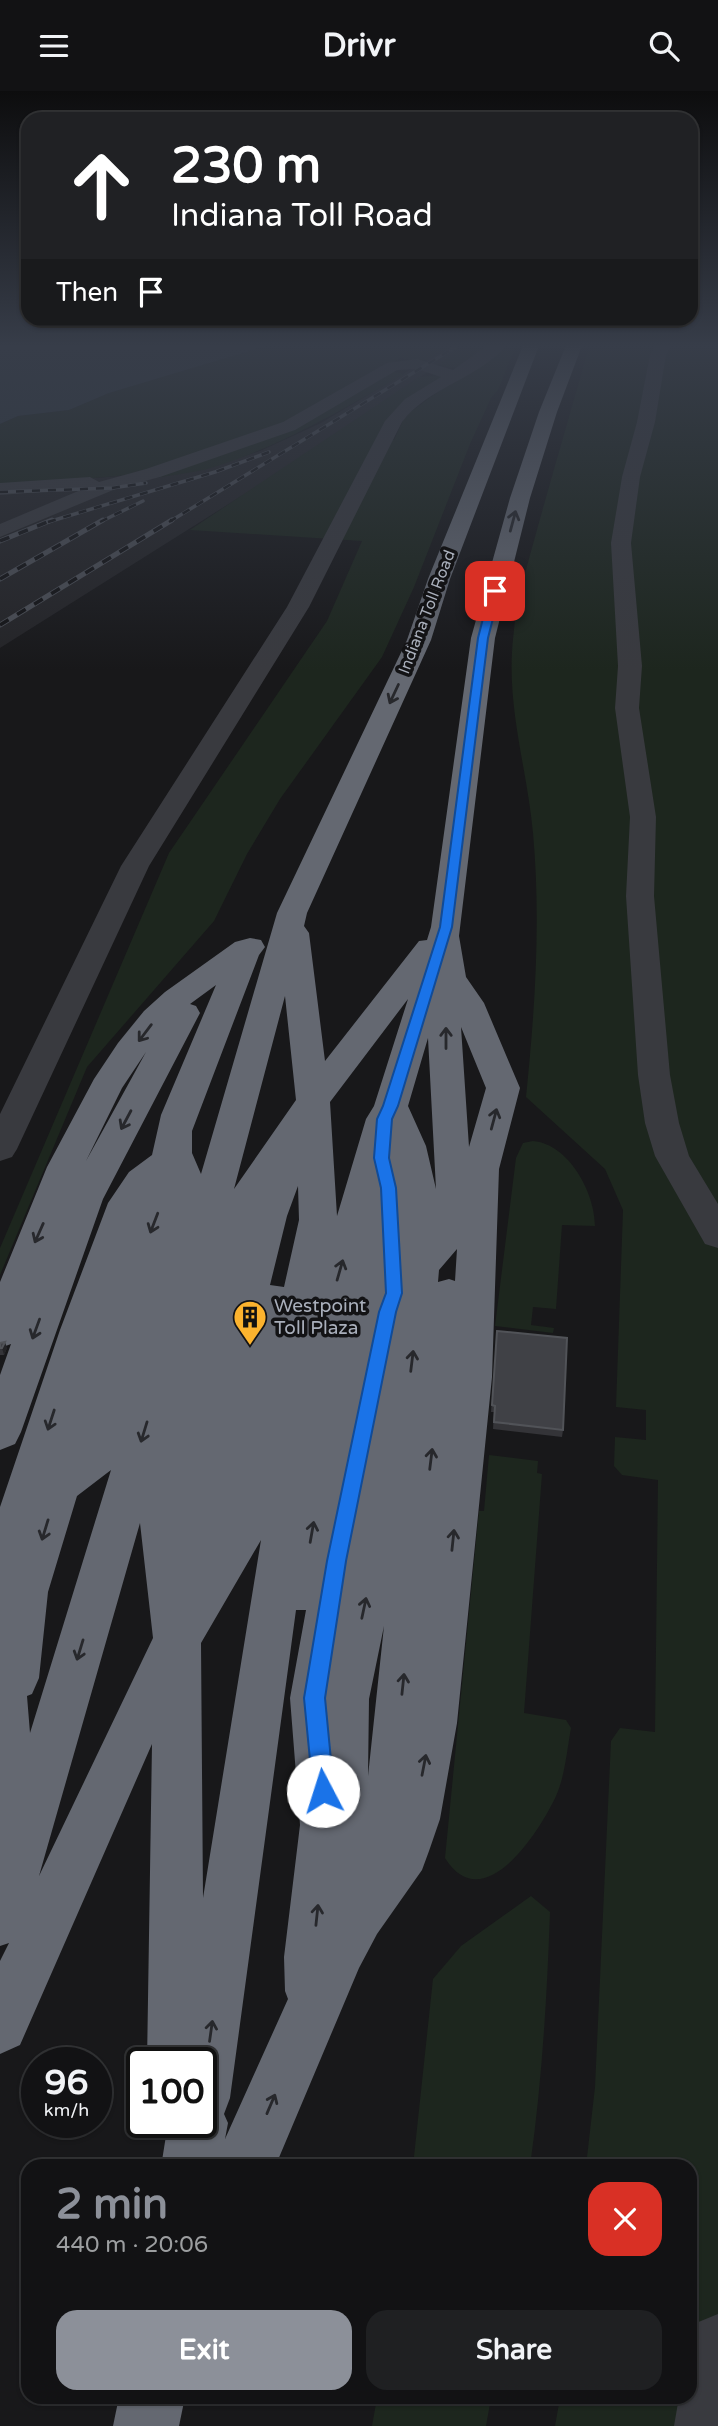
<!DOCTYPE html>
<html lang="en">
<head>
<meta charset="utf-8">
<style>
	body { margin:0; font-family:"Varela Round",sans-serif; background:#1f2022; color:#f1f3f6; height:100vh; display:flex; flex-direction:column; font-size:26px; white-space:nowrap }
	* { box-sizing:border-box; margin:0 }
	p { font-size:23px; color:#9c9ea0 }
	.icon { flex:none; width:38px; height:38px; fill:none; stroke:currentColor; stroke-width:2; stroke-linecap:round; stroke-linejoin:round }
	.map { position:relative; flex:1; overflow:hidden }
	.panel { position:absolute; left:21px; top:2068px; width:676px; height:245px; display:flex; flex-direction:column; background:#121214; border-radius:21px; box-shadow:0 2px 5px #0004,0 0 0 2px #313234 }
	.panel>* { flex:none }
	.top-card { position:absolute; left:21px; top:21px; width:677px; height:214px; border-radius:21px; box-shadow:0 2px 5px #0004,0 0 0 2px #313234; background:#202124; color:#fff; overflow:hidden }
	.speed { position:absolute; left:21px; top:1956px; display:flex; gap:14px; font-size:35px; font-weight:700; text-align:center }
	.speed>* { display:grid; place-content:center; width:91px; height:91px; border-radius:50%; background:#121214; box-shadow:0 2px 5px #0004,0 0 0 2px #313234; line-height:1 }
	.speed small { font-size:18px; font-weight:400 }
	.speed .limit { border:4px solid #111; border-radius:10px; background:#fff; color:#111 }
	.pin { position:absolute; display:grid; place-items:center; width:60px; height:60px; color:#fff; margin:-30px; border-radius:14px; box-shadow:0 4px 10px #0006 }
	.me { position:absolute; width:77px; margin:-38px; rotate:355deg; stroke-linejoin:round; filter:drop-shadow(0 0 5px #0008) }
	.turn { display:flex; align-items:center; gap:24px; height:147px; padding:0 35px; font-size:32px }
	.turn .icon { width:91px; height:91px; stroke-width:2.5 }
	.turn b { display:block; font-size:49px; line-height:60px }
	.then { display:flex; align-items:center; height:66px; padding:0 35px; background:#0003; gap:14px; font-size:26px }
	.round { display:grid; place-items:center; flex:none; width:74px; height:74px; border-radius:21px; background:#1f2022 }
	.headline { display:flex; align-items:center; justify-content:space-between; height:119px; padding:0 35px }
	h1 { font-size:42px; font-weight:700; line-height:52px; color:#8c9099 }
	.action { display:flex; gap:14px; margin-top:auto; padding:14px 35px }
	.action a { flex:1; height:80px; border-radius:21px; background:#8c9099; color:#fff; font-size:28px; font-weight:700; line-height:80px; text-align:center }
	.action a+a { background:#1f2022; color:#f1f3f6 }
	header { display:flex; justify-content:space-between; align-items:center; height:91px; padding:0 35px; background:#121214; font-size:32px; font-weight:700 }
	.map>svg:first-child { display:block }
</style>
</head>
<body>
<header><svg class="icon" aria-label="menu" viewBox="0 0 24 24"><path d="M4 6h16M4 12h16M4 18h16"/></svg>Drivr<svg class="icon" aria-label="search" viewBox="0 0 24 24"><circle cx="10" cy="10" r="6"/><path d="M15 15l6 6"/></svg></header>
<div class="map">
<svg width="718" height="2335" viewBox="0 0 718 2335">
	<rect width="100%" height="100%" fill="#18181a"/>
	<path fill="#242427" d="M455,252h16l-201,135 -270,170v-162l141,-12 8,5 55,-10 56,-18 61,-28z"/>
	<g fill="#1d261e">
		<path d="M276,252h179l-32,19 -23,-4 -67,40 -67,33 -125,43 -141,12v-62l18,-8 51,-6 40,-17z"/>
		<path d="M471,252h25l-37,26 -21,-4z"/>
		<path d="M505,252h12l-19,47 -7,8 -21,46 -56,143 -32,70 -102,142 -33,55 -33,67 -127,146 -87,208v-27l169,-395 158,-232 35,-80 -172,-11 229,-153 23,-2 -1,5 -60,60h13l11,-24z"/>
		<path d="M590,252h128v2083h-163l5,-28 130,-1v-230l-104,-1 9,-79 16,-346 9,-13 35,4 3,-252 -36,-5 -8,-9 1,-29 31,3v-30l-30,-3 7,-197 -18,-41 -79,-72c9,-88 15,-176 7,-264 -6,-66 -27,-126 -20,-194 3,-38 15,-76 25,-113 17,-61 35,-122 52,-183z"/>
		<path d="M391,280l13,3c-64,37 -126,74 -197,95 -19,5 -39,6 -58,10l54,-19z"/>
		<path d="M533,1050c36,3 62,52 62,85l-33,-1 -6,84 -23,-2 -2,18 23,3 -1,5 -58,-7 21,-168 7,-15z"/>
		<path d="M489,1364l49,6 -1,12 5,1 -18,239 42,7 5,8c-4,22 -6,48 -15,68 -17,37 -73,123 -111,62l34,-347h5z"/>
		<path d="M531,1805l19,16c-3,85 -8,170 -20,254h-117l20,-187 28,-33z"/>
		<path d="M377,2307v-1l114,1 -5,28h-114z"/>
	</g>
	<path fill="#2d373f" d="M0,252h276l-167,50 -40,17 -51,6 -18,8z"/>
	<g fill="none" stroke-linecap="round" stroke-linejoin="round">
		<g fill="#393a3f" fill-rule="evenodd">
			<path d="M491,252h17c-28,36 -79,43 -106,79l-93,185 -160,259 -132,283 -5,8 -12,4v-47l121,-248 166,-259 98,-186 20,-22 36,-22 -24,-8 -20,1 -102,60 -135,47 -42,11 -118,49v-13l83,-35 -83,6v-12l90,-6 9,5 47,-13 137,-47 104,-59 30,-4 36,11z"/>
			<path d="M657,252h16l-7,12 -11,67 -15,55 -9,66 11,123 -3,42 17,109 -2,79 16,179 9,48 10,33 29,48v44l-13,-4 -50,-88 -10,-33 -7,-48 -12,-179 4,-79 -15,-109 3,-42 -7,-123 11,-66 15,-55 13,-67z"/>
			<path d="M718,2223v112h-44l5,-29h11v-58l6,-16z"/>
		</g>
		<g fill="#646871" fill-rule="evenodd">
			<path d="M524,252h16l-90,236 -19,61 -124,273 -3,13 5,7 16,128 94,-120 8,-1 4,-13 40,-289 39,-140 29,-86 28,-69h16l-26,69 -27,86 -35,140 -36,298 7,41 18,26 36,85 -21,81 -7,208 -35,346 -17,96 -11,32 -7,19 -45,64 -18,34 -84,199h-114l7,-44h33v-60h-54l5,-319 -132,301 -20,9v-93l9,-18 -9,3v-439l60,-177 48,-127 21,-31 23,-17 9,-40 55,-130 -26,19 6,2 4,7 -97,186 -82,233 -6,12 -15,6v-75l11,-31 -11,4v-66l47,-115 47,-88 24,-36 26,-32 21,-19 70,-50 15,-4 11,2 4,7 -6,8 -67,176v22l9,21 76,-261 130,-273 21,-61zM285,905l11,104 -62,89zM408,908l-34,107 -8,13 -29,97 -7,-114zM461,936l25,61 -17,59zM428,947l8,151 -10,-43 -18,-40zM146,961l-60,109 36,-73zM298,1095l1,34 -15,67 -14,-2 17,-69zM457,1158l-2,32 -6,-2 -11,3 1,-12zM111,1379l-81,263 -3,-37 5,-2 7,-16 9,-86 29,-96zM140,1432l13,115 -114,238zM261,1449l-58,358 -2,-255zM296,1519h10l-16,88 10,127 -16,132 1,34 3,8 -63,140 3,-16 -4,-9 6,-16zM384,1535l-16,150 1,-77z"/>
			<path d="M119,2306h66l-6,29h-66z"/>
		</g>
		<defs>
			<g id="rail-far1">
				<path d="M0,401l112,-4 34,-5"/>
				<path d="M48,431l167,-50 54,-20"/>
				<path d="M100,431l43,-21"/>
				<path d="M169,431l293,-179"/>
			</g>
			<g id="rail">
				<path d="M0,450l52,-21"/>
				<path d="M0,488l103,-59"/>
				<path d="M0,534l172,-105"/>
			</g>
		</defs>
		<use href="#rail-far1" stroke="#4b4e55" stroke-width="3.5"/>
		<use href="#rail" stroke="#4b4e55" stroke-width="5"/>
		<use href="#rail-far1" stroke="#131315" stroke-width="2.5" stroke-dasharray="8" stroke-linecap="butt"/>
		<use href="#rail" stroke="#131315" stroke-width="3.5" stroke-dasharray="10" stroke-linecap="butt"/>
	</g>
	<g fill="#343438">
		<path d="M497,1240l66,99 -1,7 -69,-8 1,-17h-3z"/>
		<path d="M0,1252l7,5 -3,7h-4z"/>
	</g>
	<path fill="#232326" d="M5,1251l2,6 -3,7 -2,-7z"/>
	<g fill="#404146" stroke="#515358" stroke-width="2">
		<path d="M497,1240l70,7 -4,92 -69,-8 1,-16 -3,-1z"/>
		<path d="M5,1251l-3,6h-2v-5z"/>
	</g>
	<defs><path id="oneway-shaft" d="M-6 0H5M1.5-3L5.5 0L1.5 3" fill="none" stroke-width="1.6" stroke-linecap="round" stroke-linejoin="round" transform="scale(1.75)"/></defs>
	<g stroke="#27282c">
		<use href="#oneway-shaft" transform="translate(513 430) rotate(-75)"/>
		<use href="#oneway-shaft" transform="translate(394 603) rotate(115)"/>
		<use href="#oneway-shaft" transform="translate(145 942) rotate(127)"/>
		<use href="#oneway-shaft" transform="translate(446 947) rotate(-90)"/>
		<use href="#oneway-shaft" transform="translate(494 1028) rotate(-75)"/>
		<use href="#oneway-shaft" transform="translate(126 1029) rotate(118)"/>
		<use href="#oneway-shaft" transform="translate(154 1132) rotate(111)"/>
		<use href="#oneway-shaft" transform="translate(39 1142) rotate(114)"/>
		<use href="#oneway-shaft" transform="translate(340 1179) rotate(-74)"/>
		<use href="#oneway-shaft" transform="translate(36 1238) rotate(110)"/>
		<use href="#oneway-shaft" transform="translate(412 1270) rotate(-83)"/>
		<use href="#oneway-shaft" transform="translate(51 1329) rotate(108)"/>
		<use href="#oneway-shaft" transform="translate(144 1341) rotate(107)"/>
		<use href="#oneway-shaft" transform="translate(431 1368) rotate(-83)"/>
		<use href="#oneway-shaft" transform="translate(45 1439) rotate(107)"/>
		<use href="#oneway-shaft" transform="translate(312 1441) rotate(-80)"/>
		<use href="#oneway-shaft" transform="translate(453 1449) rotate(-84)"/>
		<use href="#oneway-shaft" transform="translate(364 1517) rotate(-78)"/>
		<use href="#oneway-shaft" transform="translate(80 1559) rotate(107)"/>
		<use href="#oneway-shaft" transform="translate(403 1593) rotate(-84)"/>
		<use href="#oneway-shaft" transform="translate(424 1674) rotate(-79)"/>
		<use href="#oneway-shaft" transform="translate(317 1824) rotate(-84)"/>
		<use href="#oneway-shaft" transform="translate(211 1940) rotate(-82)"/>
		<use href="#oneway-shaft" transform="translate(271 2013) rotate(-67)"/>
	</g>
	<linearGradient id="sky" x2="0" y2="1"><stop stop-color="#0d0d0e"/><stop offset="0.44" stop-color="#373d49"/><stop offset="1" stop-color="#373d49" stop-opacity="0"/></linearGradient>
	<rect width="718" height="579" fill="url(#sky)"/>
	<path fill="#1a73e8" stroke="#114b97" stroke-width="2" d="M495,498l5,2 -12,47 -36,289 -54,179 -6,13 -3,39 7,30 6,105 -6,19 -50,249 -21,137 9,93 -3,8 -8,3 -7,-3 -3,-8 -9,-93 23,-137 52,-249 7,-19 -5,-105 -7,-30 3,-39 6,-13 57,-179 38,-289 12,-47z"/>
	<defs>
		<symbol id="building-pin" viewBox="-11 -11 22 30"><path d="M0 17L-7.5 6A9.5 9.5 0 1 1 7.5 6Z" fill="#fcb32e" stroke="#131315"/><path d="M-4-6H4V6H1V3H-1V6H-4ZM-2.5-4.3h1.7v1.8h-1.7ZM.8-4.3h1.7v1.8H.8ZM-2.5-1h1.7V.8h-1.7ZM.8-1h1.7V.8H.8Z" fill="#111"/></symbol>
	</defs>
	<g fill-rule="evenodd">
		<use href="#building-pin" x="231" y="1207" width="38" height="52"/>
	</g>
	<g text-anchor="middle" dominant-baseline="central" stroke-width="7" stroke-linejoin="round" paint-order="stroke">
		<g font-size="16" fill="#a9afbb" stroke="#131315">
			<text transform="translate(427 521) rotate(-69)">Indiana Toll Road</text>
		</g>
		<g font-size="19" fill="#a9afbb" stroke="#131315" text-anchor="start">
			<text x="274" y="1215">Westpoint<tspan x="274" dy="22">Toll Plaza</tspan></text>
		</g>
	</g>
</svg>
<div class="speed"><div>96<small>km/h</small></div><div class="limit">100</div></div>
<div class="pin" style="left:495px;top:500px;background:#d93025"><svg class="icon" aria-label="arrive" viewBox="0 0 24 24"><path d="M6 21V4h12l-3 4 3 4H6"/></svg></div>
<svg class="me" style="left:323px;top:1700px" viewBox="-20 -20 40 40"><circle r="19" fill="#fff"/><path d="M0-13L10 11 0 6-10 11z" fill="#1a73e8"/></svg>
<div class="top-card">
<div class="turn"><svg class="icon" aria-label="ahead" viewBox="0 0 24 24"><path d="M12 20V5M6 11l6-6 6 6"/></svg><div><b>230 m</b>Indiana Toll Road</div></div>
<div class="then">Then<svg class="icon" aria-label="arrive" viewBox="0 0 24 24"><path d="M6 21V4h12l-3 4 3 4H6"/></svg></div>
</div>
<section class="panel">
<div class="headline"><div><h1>2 min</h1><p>440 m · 20:06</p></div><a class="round" style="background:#d93025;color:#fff"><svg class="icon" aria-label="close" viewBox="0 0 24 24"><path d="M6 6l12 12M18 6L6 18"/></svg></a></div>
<div class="action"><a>Exit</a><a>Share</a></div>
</section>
</div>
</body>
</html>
